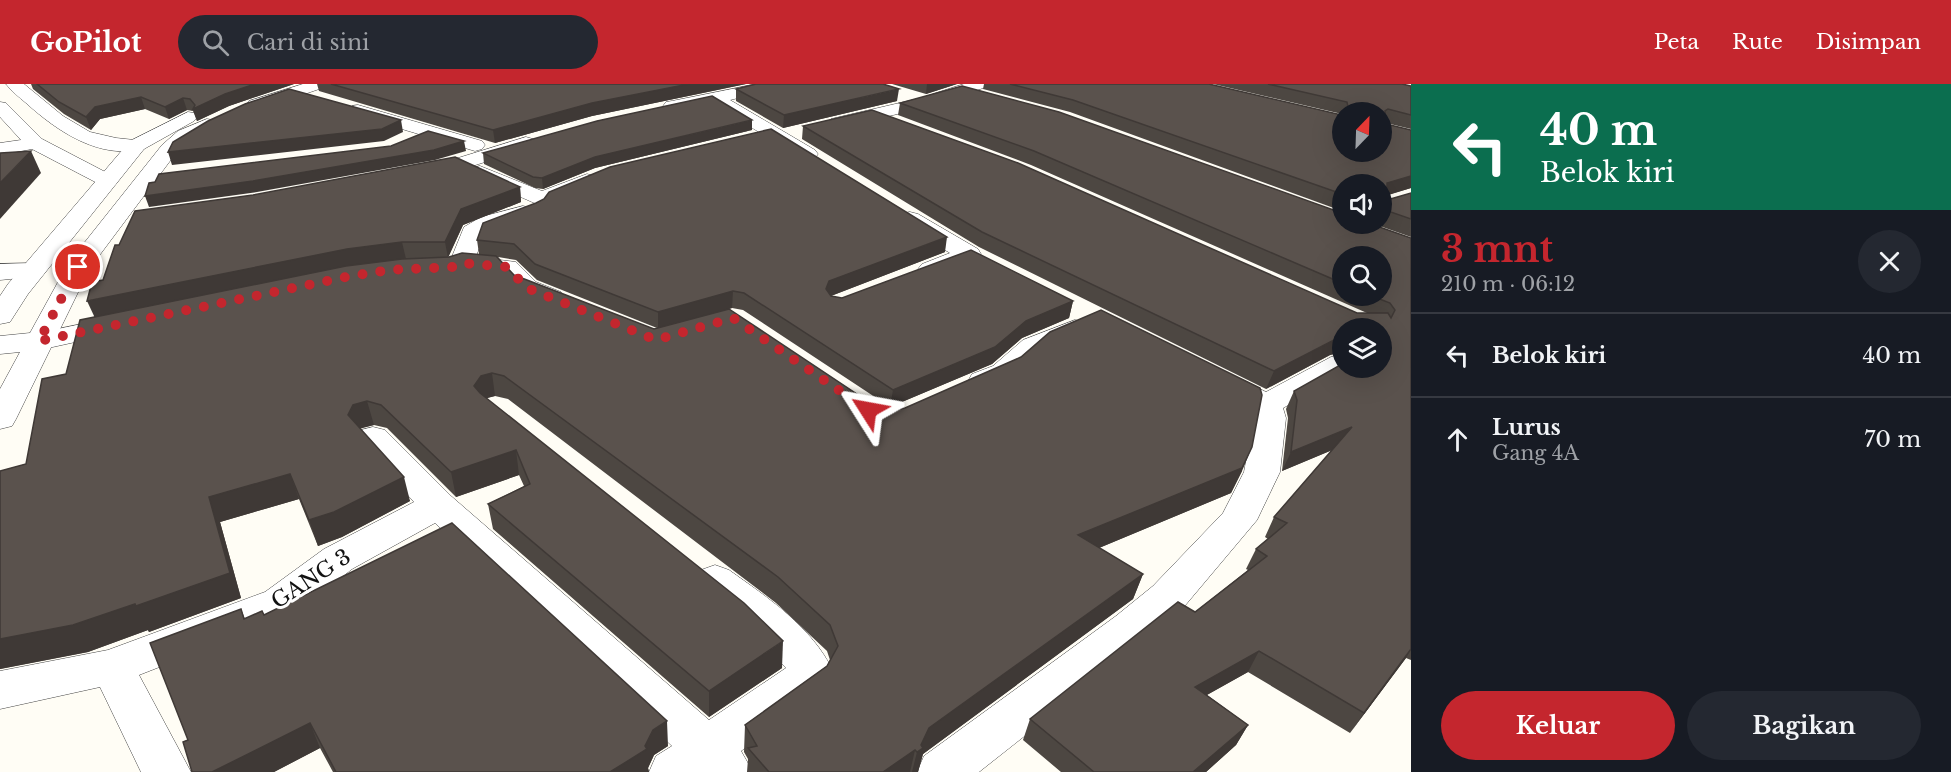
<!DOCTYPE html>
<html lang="id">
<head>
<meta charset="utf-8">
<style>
	body { margin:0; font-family:"Libre Baskerville",serif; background:#242831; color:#f1f3f6; height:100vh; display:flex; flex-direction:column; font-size:22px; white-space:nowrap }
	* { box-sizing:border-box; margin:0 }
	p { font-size:20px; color:#9ea1a6 }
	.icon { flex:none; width:33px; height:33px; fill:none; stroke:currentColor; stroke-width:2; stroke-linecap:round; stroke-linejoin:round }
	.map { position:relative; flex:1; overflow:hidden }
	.sheet { display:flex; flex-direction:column; background:#171b24; width:540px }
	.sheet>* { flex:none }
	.guide { background:#0b6e4f; color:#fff; overflow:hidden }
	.needle { width:39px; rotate:23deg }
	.fabs { position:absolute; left:1332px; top:18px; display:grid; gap:12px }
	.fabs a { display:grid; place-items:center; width:60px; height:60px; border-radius:50%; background:#171b24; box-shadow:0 6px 24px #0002; font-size:30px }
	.pin { position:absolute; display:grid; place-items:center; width:51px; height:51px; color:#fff; margin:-26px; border:3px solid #fff; border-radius:50%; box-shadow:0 2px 6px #0007 }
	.me { position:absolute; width:66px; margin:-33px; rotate:304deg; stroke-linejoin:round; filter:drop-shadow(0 0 4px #0008) }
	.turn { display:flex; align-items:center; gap:21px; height:126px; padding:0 30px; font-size:27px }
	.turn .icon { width:78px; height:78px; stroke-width:2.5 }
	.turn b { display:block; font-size:42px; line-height:51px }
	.round { display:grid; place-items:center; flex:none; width:63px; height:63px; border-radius:32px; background:#242831 }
	.headline { display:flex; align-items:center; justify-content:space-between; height:102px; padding:0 30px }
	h1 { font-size:36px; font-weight:700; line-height:45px; color:#c4262e }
	.primary-button { display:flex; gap:12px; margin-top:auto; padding:12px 30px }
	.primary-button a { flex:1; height:69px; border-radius:36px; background:#c4262e; color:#fff; font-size:24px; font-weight:700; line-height:69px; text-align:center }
	.primary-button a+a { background:#242831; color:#f1f3f6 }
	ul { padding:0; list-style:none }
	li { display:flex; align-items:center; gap:18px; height:84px; padding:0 30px; border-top:2px solid #363941 }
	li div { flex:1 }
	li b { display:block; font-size:22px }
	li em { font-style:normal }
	header { display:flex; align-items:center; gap:36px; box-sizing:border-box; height:84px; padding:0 30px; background:#c4262e; color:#fff }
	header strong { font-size:28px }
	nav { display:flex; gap:33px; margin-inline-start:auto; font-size:21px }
	.search { width:420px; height:54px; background:#242831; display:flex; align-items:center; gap:15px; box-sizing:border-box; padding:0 21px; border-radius:33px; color:#9ea1a6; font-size:22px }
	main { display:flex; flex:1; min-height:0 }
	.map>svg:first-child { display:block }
</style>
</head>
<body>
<header>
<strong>GoPilot</strong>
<div class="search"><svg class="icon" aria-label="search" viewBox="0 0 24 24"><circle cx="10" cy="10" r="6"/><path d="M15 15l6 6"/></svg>Cari di sini</div>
<nav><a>Peta</a><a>Rute</a><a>Disimpan</a></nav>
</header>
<main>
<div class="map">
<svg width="1411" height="688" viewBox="0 0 1411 688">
	<rect width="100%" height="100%" fill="#fffdf5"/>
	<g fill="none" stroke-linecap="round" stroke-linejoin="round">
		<defs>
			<g id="minor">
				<path d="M6,0h18l39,32 27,16 26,6 28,3 3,4 -3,4c-45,11 -87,-18 -118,-46 -7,-6 -15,-12 -20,-19z"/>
				<path d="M757,0l8,5 -2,3 -33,8 85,50 3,4 -3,4h-14l-89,-55 -40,8 -6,-1 -3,-4 3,-4 6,-1z"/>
				<path d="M964,0h24l-2,3 -54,19 -95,22 -6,-1 -3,-4 3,-4 90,-21z"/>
				<path d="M0,18l6,1 36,36 73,38 3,4 -3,4 -7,2 -7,-2 -69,-36 -32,6v-12l21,-3 -21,-23z"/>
				<path d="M358,21l124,36 3,4 -3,4 -7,2 -123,-37 -3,-4 3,-4z"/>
				<path d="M526,53l7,2 3,4 -3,4 -64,20 -46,10 -7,-2 -3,-4 3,-4 42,-9z"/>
				<path d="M480,82l62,25 45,-17 7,2 3,4 -3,4 -35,18 -20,3 -66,-29 -3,-4 3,-4z"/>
				<path d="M523,122l8,2 3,5 -3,5 -34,9 -14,9 -7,21 40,5 20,20 25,10 4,6 -4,6c-25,6 -46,-13 -61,-30l-47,-5 -4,-5 15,-37 17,-10z"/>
				<path d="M910,128l8,2 60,35 3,5 -3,5c-17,7 -38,20 -56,15l-4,-5 4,-5 28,-11 -48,-29 -3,-5 3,-5z"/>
				<path d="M33,179l9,3 4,5 -4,5 -42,4v-16z"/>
				<path d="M120,232l10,2 4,6 -4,6 -91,20 -10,-3 -4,-6 4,-6z"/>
				<path d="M1075,236l10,2 4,6 -4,6c-13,6 -27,10 -40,17 -25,14 -37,45 -73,37l-4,-7 4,-7 21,-8 30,-26z"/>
				<path d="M1342,270v14h12l-1,1 -70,39 3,10 -6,54 -23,48 -74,88 -37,32 -167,132h-62l7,-16 192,-140 37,-30 70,-73 21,-41 10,-54 -3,-8 -41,-21 -4,-7 4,-7c20,-5 38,8 56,17l65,-35z"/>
				<path d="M373,343l12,3 66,66 258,224 77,-52 -32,-33 -53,-45 -6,-10 6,-10 14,-5 14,5c39,28 83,57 104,101l-11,20 -81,60 12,21h-104l7,-16 16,-10 -237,-223 -83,46 -57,45 -156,61 52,97h-50l-41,-85 -100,22v-38l108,-21 157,-58 59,-43 90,-47 -58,-65 5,-7z"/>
			</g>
			<g id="tertiary">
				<path d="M303,0h24l-2,3 -64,22h-12l-3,-4 3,-4z"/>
				<path d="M188,28l6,1 3,4 -3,4 -50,28 -116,145 -18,28 -10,2v-28l8,-12 122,-143z"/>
				<path d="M207,35l6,1 3,4 -3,4 -21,11 -16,14 -86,115 -74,151 -4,7 -12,3v-40l20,-37 -20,2v-18l30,-3 39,-71 93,-117 16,-14z"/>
			</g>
		</defs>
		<use href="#minor" stroke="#444" stroke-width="1"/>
		<use href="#tertiary" stroke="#444" stroke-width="1"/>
		<use href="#minor" fill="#fff" fill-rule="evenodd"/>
		<use href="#tertiary" fill="#fff" fill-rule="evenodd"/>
	</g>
	<g fill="#4d4742" fill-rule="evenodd">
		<path d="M31,0h263l-65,22 -32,15 -4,-10 -6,-1 -18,9 -24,-10 -45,10 -9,11 -27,-16 -31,-25z"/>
		<path d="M317,0h429l-154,32 -97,27 -176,-52z"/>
		<path d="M892,0h65l-31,10z"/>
		<path d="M984,0h225l133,68 40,-40h-40v2l-129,-30h189l9,2v43l-25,-6v1l25,6v58l-24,7v5l24,-7v44l-37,-13h8v-40h-40v27l-272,-99 -87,-23z"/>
		<path d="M736,5l161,12 -114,27 -47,-27z"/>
		<path d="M900,19l511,135v422l-5,-2 -56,75 -102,-61 -41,23 41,30 -12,20 -30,27h-145l-38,-32 7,-21 165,-107 53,-42 -2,-1 10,-20 12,-10 -3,-2 9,-20 58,-67 -50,21 6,-53 -2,-9 8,-18 88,-23v-40h-40v25l-1,-1 -11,3 -64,34 -287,-142 -177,-108 1,-13 554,187h10l-336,-148 -133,-50zM1342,172l40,40h-40z"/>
		<path d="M752,46l-157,38 -52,21 -8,-1 -51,-24 -1,-11z"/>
		<path d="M520,103l1,15 -58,23 -15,32 31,-3 -2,-14 468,12 -114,44 11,2 231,3 -4,17 -47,20 -30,26 -102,43 -147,-97 -11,-2 -3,1 149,99 13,3 351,60 -11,22 -132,55 44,26 -10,25 -210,155 -5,18h-171l1,-13 -4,-7 1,-27 82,-59 3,-6 -3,-9 -51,-48 -268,-204 -13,-3 -9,2 296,270 -73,49 -216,-188 -5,-25 36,-18 -5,-11 -63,22 -69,-69 -13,-3 -14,3 50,73 -68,36 -24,9 -19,-47 -79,23 21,76 -92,34 -1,-2 -60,22 -88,17v-198l26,-7 40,-90 28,-57 9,-37 16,-35zM498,173l18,3 21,20 120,48 -3,1 -140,-54z"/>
		<path d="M241,525l4,10 19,-4 404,131 -14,9 -6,13 1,4h-316l-13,-24 -46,24h-82l-4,-32z"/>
	</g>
	<g fill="#3f3936">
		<path d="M255,0h39l-65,22 -32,15 -4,-12 32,-15z"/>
		<path d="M689,0h57l-154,32 -97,27 -2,-13 99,-27z"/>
		<path d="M927,0h30l-31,10z"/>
		<path d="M899,5l-2,12 -114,27 1,-13z"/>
		<path d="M141,13l4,12 -45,10 -9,11 -5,-13 9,-10z"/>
		<path d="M183,14l4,12 -18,9 -4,-12z"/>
		<path d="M401,36l2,12 -19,9 -212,24 -4,-13z"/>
		<path d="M752,36v10l-157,38 -52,21 -1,-11 53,-21z"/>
		<path d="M464,57l2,10 -31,9 -178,32 -108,15 -4,-11z"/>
		<path d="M31,67l10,22 -41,46v-36z"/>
		<path d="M1411,92v12l-29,9 5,-14z"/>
		<path d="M520,103l1,15 -58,23 -15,33 -3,-16 16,-33z"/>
		<path d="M947,153l-2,15 -117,45 -2,-8 3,-8z"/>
		<path d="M402,158l4,17 -311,59 -8,-17 260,-52z"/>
		<path d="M733,207l-1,17 -74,21v-17z"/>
		<path d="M1073,217l-4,17 -47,20 -30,26 -102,43 3,-17 133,-69z"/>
		<path d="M1342,252v13l-1,3 -11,3 -64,34 8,-18 64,-33z"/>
		<path d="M492,289l3,23 -11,3 -10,-13 7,-10z"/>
		<path d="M367,317l7,24 -15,4 -11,-14 5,-10z"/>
		<path d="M1352,343l-10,19 -60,25 9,-19z"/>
		<path d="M1252,363l-10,24 -11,22 -161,67 8,-25z"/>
		<path d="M516,366l3,25 -63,22 -5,-25z"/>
		<path d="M290,390l9,25 -79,23 21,76 -92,34 -1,-2 -60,22 -88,17v-30l135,-35 74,-107z"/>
		<path d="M404,393l6,24 -68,36 -24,9 -9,-26z"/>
		<path d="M1143,490l-10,25 -210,155 -5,18h-6l5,-20 12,-24z"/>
		<path d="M783,557l-1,27 -73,49v-26z"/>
		<path d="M1411,565l-5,9 -56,75 14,-20z"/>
		<path d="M1259,567l-11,21 -63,35 10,-20z"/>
		<path d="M667,637l1,25 -14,9 -6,13 1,4h-39l35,-26 8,-16z"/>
		<path d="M310,639l10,25 -46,24h-62z"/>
		<path d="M1248,641l-12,20 -30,27h-13z"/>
		<path d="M915,666l-5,22h-27z"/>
	</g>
	<g fill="#5a524d" stroke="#3f3936" stroke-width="1.5">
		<path d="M37,0h218l-30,10 -32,15 2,-4 -5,-6 -7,-1 -18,9 -24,-10 -46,10 -9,10 -27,-15z"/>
		<path d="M331,0h358l-97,19 -99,27z"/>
		<path d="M756,0h127l16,5 -115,26 -48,-26z"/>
		<path d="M1010,0h199l133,31v37h40v-40h-33l-2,-10 -79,-18h134l9,2v29l-23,-6 -3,2 1,13 25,6v46l-24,7v17l24,-7v26l-29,-10v-25h-40v10l-269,-94z"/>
		<path d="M962,2l97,26 283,101v11h29l40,14v411l-47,64 -105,-62 -64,36 53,38 -55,47h-99l-64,-53 148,-117 17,10 72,-56 -11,-7 31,-26 -13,-6 78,-90 -61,25 6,-52 -3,-9 48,-27v4h40v-40h-40v8l-4,2 -64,33 -292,-139 -179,-106 69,-16 146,53 339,150h31l3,5 4,-8 -5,-7 -18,-7h10v-40h-40v27l-308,-132 -134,-48z"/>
		<path d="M289,5l112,31 -19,9 -214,23 5,-10 35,-21 37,-17z"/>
		<path d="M712,12l40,24 -157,37 -53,21 -9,-1 -50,-24 114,-32z"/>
		<path d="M771,45l176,108 -118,44 -3,8 5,7 11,2 129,-48 102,51 -47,20 -31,26 -102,43 -149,-97 -11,-2 -75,21 -123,-48 -21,-20 -37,-4 6,-17 53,-20 8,-4 5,-7 61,-25z"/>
		<path d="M428,47l36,10 -30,9 -181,31 -108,15 4,-13 6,-1 4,-8 232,-28z"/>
		<path d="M31,67l-31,32v-30z"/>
		<path d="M455,73l65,30 -59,22 -16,33h-43l-55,7 -260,52 5,-19 11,-2 12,-35h4l16,-34 118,-16z"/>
		<path d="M462,169l34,3 18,19 140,54 75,-20 149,99 13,3 14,-3 116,-51 29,-25 51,-22 159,78 2,7 -10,52 -10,21 -164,67 65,39 -214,154 -8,17 2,3 -6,4 -2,-2 -32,22h-114l-21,-24 9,-2 -12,-21 82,-59 11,-20 -8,-21 -52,-48 -274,-201 -12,-3 -11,3 -7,10 6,7 264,210 39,38 -74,50 -221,-187 42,-20 -14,-34 -65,22 -70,-67 -14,-4 -14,4 -5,10 56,62 -70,35 -25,8 -19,-46 -81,23 21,76 -94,33 -1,-2 -62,21 -73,14v-168l26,-7 16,-85 24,-5 14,-54 266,-54 56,-7 47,-2z"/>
		<path d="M452,439l215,198 -14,9 -8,16 2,3 -37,23h-274l-26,-49 -98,49h-20l-9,-30 5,-2 -38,-97 91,-34 3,10 18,-8 2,4z"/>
	</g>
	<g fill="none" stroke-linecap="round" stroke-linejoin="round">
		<path stroke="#c4262e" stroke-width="10" stroke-dasharray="0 18" d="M78,183l-39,74 312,-65 38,-6 64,-3 9,-4 45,4 20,21 129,52 77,-22 135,92"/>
	</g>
	<g text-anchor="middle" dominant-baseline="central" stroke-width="6" stroke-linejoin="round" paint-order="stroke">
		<g font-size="21" fill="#111" stroke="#fff">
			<text transform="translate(311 495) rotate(-33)">GANG 3</text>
		</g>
	</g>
</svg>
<div class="fabs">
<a><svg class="needle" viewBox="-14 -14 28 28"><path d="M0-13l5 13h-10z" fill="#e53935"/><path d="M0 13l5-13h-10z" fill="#9ea1a6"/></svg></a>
<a><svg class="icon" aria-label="sound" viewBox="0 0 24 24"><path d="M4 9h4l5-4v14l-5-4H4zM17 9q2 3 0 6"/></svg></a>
<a><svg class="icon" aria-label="search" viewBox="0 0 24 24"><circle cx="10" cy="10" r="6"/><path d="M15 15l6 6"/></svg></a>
<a><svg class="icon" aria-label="layers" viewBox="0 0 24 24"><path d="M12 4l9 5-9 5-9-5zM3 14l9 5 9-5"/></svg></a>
</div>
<div class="pin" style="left:78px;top:183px;background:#d93025"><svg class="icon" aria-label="arrive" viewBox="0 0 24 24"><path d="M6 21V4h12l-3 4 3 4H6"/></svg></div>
<svg class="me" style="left:868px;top:326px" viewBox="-20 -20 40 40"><path d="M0-17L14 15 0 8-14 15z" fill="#c4262e" stroke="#fff" stroke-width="4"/></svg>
</div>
<section class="sheet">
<div class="guide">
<div class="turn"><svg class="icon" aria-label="left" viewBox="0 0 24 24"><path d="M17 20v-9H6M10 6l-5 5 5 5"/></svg><div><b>40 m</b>Belok kiri</div></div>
</div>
<div class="headline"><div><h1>3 mnt</h1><p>210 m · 06:12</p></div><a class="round"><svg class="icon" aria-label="close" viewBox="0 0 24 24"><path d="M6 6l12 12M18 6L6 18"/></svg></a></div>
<ul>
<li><svg class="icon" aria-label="left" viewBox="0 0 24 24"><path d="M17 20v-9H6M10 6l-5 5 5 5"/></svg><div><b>Belok kiri</b></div><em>40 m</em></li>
<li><svg class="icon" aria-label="ahead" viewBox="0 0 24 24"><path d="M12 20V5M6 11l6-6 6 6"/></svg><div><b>Lurus</b><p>Gang 4A</p></div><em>70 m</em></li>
</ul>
<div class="primary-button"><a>Keluar</a><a>Bagikan</a></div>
</section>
</main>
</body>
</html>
